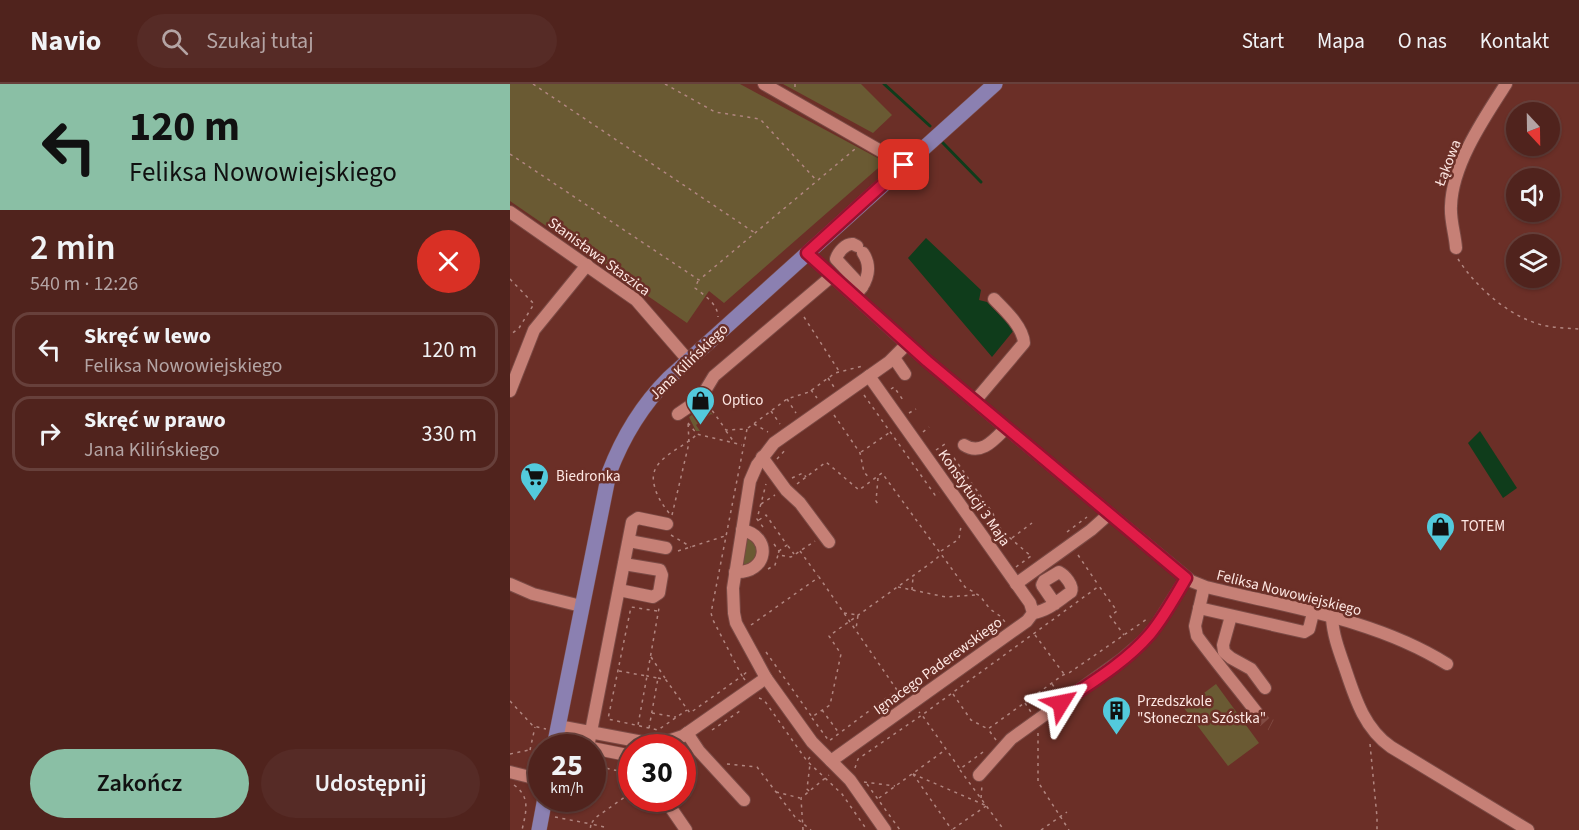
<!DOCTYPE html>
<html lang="pl">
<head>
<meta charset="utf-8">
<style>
	body { margin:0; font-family:"Source Sans 3",sans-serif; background:#562b26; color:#f1f3f6; height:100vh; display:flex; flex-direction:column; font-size:22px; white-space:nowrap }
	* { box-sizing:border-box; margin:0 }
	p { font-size:20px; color:#b4a4a4 }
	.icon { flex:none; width:33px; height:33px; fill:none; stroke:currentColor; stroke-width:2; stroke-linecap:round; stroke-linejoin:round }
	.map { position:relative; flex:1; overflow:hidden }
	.details { display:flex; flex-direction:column; background:#50231d; width:510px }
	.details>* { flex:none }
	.guide { background:#8abfa5; color:#111; overflow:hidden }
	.needle { width:39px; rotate:158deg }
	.buttons { position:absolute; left:996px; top:18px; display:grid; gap:12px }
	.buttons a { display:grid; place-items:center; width:54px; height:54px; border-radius:50%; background:#50231d; box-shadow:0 2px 4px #0004,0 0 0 2px #67403b; font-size:30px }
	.speed { position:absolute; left:18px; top:650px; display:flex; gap:12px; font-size:30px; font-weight:700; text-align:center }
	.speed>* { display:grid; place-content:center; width:78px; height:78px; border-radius:50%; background:#50231d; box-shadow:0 2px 4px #0004,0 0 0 2px #67403b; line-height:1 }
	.speed small { font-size:15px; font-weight:400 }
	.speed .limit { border:9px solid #d22; background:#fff; color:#111 }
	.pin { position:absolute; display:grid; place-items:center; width:51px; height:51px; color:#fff; margin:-26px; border-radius:12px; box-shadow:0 3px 9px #0006 }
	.me { position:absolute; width:66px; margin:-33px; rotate:55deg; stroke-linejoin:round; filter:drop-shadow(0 0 4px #0008) }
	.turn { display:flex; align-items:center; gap:21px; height:126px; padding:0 30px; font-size:27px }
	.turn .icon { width:78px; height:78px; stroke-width:2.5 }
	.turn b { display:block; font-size:42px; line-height:51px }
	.round { display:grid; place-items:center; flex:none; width:63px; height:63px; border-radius:32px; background:#562b26 }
	.head { display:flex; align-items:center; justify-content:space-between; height:102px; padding:0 30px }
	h1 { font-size:36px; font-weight:600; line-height:45px }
	.button { display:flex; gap:12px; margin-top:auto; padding:12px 30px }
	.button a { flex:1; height:69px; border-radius:36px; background:#8abfa5; color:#111; font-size:24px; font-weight:600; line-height:69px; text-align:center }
	.button a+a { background:#562b26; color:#f1f3f6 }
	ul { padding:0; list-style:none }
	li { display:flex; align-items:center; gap:18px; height:75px; margin:0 12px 9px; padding:0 18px; border:3px solid #67403b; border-radius:18px }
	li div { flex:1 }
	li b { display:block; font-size:22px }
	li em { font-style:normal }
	header { display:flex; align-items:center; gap:36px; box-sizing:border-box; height:84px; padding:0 30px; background:#50231d; border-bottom:2px solid #67403b }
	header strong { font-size:28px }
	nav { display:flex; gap:33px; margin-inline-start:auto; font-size:21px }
	.search { width:420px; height:54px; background:#562b26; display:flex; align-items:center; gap:15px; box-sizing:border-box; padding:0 21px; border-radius:33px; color:#b4a4a4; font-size:22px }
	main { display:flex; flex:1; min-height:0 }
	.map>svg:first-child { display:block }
</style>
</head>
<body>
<header>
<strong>Navio</strong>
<div class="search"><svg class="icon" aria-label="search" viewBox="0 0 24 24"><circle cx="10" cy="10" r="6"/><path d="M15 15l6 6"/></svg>Szukaj tutaj</div>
<nav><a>Start</a><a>Mapa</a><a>O nas</a><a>Kontakt</a></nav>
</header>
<main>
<section class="details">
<div class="guide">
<div class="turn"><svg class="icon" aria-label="left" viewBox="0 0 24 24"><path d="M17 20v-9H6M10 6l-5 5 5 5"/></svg><div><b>120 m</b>Feliksa Nowowiejskiego</div></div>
</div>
<div class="head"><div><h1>2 min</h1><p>540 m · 12:26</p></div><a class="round" style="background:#d93025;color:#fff"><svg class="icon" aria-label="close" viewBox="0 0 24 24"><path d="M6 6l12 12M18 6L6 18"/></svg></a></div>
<ul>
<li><svg class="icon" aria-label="left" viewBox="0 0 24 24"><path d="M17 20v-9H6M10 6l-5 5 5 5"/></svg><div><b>Skręć w lewo</b><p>Feliksa Nowowiejskiego</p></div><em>120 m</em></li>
<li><svg class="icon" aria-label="right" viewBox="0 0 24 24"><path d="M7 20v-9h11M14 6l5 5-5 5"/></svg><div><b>Skręć w prawo</b><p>Jana Kilińskiego</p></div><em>330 m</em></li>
</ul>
<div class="button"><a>Zakończ</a><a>Udostępnij</a></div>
</section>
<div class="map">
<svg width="1069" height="746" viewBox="0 0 1069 746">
	<rect width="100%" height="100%" fill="#6b2f27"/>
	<g fill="#6a5a33">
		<path d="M0,0h230l145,78 -161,141 -15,-12 -22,32 -177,-122z"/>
		<path d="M273,0h78l31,31 -19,18z"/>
		<path d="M196,321l7,10 -2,-1 -15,11 4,6h-4l-7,-14z"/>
		<path d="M239,454l6,3 3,19 -16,6 5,-27z"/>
		<path d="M706,600l43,59 -31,23 -44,-58z"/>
	</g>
	<g fill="#0f3c1b">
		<path d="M416,154l55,52 -2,10 8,2 27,28 -22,27 -84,-99z"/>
		<path d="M970,347l37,57 -14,10 -35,-55z"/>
	</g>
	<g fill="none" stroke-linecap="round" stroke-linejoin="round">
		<g stroke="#0f3c1b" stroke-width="3">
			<path d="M374,0l46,42"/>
			<path d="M432,58l39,40"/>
		</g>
		<path stroke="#814b43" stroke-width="12" stroke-dasharray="12 6" stroke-linecap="butt" d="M747,629l8,9 6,3"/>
		<defs>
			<g id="minor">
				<path d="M254,0l141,81"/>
				<path d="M0,128l126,88 52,60"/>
				<path d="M347,162l-4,-2c-7,-1 -15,8 -17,15l26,28"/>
				<path d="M946,164c-1,-14 -6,-28 -5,-42 1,-41 33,-88 55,-122"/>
				<path d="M297,169l100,91 99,84 185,153 15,6c81,20 169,32 241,77"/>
				<path d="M348,208c10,-11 14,-26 5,-39"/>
				<path d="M384,274l11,16"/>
				<path d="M0,307l24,-61 53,-65"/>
				<path d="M465,317l49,-58c-1,-16 -19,-33 -30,-44"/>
				<path d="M168,330l22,-15 14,-23 118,-100"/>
				<path d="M454,361c17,11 30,-5 42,-17"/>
				<path d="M252,373l24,33 14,13 29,39"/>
				<path d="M119,457l37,7"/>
				<path d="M225,488c33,2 38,-36 7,-42"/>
				<path d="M0,500l23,10 48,12"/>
				<path d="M506,500l75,-54 18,-16"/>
				<path d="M694,503l-9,39 2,10c19,26 40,51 60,77"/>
				<path d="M109,506l34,7 6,-4 3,-18 -2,-5 -36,-6"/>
				<path d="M689,524l105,24 5,-3 4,-16"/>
				<path d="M523,529c15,-2 26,-13 38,-21 3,-6 -6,-17 -12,-20l-15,9 -2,4 13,19"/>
				<path d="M721,532l-8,29 1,7 7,6 20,11 14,19"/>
				<path d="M822,534c1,17 7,33 13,50 10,30 19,60 46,79l137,83"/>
				<path d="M48,642l90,17 17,-1 18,-6 83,-58"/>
				<path d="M177,649l12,18 45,49"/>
				<path d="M78,663l44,-225 6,-4 29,6"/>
				<path d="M82,664l40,8"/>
				<path d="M321,677l196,-140 6,-8 -3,-10 -161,-227"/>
				<path d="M0,688l32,8"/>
				<path d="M469,691l32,-36 110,-79 22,-19 13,-15 30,-48"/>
				<path d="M154,714l22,32"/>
				<path d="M375,746l-35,-50 -38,-38 -46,-64 -30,-55 -2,-10 -1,-25 17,-107 7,-16 17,-22 115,-81 18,-18"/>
			</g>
			<g id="major">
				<path d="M44,663l55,-274c14,-37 32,-67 60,-95l326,-294"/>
				<path d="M29,746l6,-32"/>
			</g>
		</defs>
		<use href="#minor" stroke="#7b4a45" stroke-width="14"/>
		<use href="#major" stroke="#7b4a45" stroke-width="16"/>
		<g stroke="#b18680" stroke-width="1.5" stroke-dasharray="3 4.5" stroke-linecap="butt">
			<path d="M23,0l222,149"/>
			<path d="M155,0l50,28 45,7 57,62"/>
			<path d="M285,0v6"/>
			<path d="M0,70l189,126 156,-131"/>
			<path d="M948,175c18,28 50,57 84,66 12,3 25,3 37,4"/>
			<path d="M0,195l24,25 -15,24 -9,7"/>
			<path d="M188,197l-3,7c9,7 23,16 23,29"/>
			<path d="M294,233l35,54"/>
			<path d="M318,294l6,9"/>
			<path d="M381,305l3,-2 9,13 -2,2"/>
			<path d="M301,306l6,8"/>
			<path d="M354,311l71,100 4,-3"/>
			<path d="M277,315l9,14"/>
			<path d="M261,327l9,13"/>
			<path d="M399,329l7,-4"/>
			<path d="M324,331l26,38 4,19 6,7"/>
			<path d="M178,339l9,11 45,11"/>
			<path d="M244,340l14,8"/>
			<path d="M238,344l39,-29 22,-7 26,-19 28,-7"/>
			<path d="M216,347l8,11"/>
			<path d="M413,348l6,-5"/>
			<path d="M426,366l9,-6"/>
			<path d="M351,368l28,-19"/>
			<path d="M429,372l15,2 38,54 10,19 30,26"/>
			<path d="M267,375l9,-10"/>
			<path d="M282,394l11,-5 3,4"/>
			<path d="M368,394l-2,23 3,5"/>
			<path d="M449,398l7,-5"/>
			<path d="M287,400l29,-22 33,28 23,-17 83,114 15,9 10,13 10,7 5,6"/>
			<path d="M462,416l7,-5"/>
			<path d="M251,420l14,-9"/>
			<path d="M159,429c-7,-9 -13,-18 -15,-29 -6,-26 28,-34 43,-50"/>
			<path d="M162,431l17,-72 -1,-21"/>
			<path d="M249,436l7,-5 21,30 -8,6"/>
			<path d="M480,441l6,-5"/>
			<path d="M253,443l-6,-8 9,-35"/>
			<path d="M557,448l20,-15"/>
			<path d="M161,451l20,12"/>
			<path d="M502,454l20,-15"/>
			<path d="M264,460l5,7 -1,4"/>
			<path d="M278,462l6,8"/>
			<path d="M168,467l47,-15"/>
			<path d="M290,467l18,25"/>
			<path d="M431,467l18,-12 2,-13"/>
			<path d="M568,471l21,31"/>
			<path d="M506,483l15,-11"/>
			<path d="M258,485l7,-4 3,-10 13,2 24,-16"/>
			<path d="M388,503l48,10 30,-2"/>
			<path d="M402,506l1,-13"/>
			<path d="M147,527l-26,-4 -23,112 50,11 29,-20"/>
			<path d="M334,529l14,2 -2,14"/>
			<path d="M241,541l68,-48 78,113 7,5"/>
			<path d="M525,551l29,39"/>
			<path d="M256,568l46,65 18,-12 11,-51 -12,-18 106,-76 6,-6"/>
			<path d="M141,573l14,21"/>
			<path d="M109,587l28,5 -9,49"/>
			<path d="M148,594l8,2 24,33 52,-37 -29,-56 -2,-7 36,-184 -21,1 -17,-24"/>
			<path d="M235,596l-3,-4 6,-5"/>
			<path d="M542,600l6,8"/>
			<path d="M443,610l18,26 15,8"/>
			<path d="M249,614l5,2 43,61"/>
			<path d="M0,617l23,25 13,3"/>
			<path d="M515,619l6,9"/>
			<path d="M312,626l17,23"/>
			<path d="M142,629l24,4"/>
			<path d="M302,634l17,23 68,-51 39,-18"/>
			<path d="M139,644l9,-50 -11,-2 12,-68"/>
			<path d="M202,646l28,-19"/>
			<path d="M528,649v49l31,48"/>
			<path d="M486,656l-8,-11 75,-54 6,-2 78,-54"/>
			<path d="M860,660l7,73v13"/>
			<path d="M20,666l5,-23"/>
			<path d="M31,668l1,1"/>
			<path d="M473,668l-23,17 -38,-54 177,-129 18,25 -7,5 14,19"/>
			<path d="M0,670l19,-4"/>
			<path d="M300,673l-3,4 35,33 25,36"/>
			<path d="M217,680l30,3 38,50 16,13"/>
			<path d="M82,681l40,9"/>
			<path d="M172,681l10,-6"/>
			<path d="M345,684l3,-9 64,-44 -3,-3"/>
			<path d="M450,686l44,60"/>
			<path d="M403,690l74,32"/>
			<path d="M403,690l39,56"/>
			<path d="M354,698l31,4"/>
			<path d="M357,700l33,46"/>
			<path d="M4,701c17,12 12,27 8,45"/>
			<path d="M299,707l-2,-2 3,-25"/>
			<path d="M266,708l24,6"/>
			<path d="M369,714l66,-48"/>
			<path d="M471,714l1,-13"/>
			<path d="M45,733l36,7 -1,6"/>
			<path d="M94,743l-13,-3 4,-6 37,-26"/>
			<path d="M443,745l33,-23"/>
			<path d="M293,746l-2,-32 28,-23"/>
			<path d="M531,746l26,-18"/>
		</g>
		<use href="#minor" stroke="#c68076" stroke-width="12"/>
		<use href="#major" stroke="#8b80b1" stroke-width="15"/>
	</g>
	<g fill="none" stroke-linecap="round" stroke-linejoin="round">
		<defs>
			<path id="route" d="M394,81l-97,88 120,108 259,217c-11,19 -22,39 -36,56 -24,28 -59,49 -89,69"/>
		</defs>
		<use href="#route" stroke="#92132f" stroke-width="15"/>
		<use href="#route" stroke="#e11d48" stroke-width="10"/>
	</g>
	<defs>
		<symbol id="shop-pin" viewBox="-11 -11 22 30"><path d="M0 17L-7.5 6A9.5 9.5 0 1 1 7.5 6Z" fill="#53cadc" stroke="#6b2f27"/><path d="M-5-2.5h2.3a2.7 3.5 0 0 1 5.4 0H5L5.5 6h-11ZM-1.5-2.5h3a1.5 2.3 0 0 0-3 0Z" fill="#111"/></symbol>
		<symbol id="supermarket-pin" viewBox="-11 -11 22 30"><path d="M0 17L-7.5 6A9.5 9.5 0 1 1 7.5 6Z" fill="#53cadc" stroke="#6b2f27"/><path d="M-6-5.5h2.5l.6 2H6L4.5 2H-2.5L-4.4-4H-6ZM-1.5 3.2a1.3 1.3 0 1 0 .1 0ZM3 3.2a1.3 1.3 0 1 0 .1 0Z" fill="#111"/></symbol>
		<symbol id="building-pin" viewBox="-11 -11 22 30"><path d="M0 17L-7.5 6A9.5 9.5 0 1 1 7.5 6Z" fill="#53cadc" stroke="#6b2f27"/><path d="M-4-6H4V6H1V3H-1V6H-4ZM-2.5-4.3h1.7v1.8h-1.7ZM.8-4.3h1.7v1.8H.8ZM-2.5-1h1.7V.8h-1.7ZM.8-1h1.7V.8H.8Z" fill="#111"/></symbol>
	</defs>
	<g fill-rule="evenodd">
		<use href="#shop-pin" x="174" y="300" width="33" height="45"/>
		<use href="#supermarket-pin" x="8" y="376" width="33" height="45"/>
		<use href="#shop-pin" x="914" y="426" width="33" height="45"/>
		<use href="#building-pin" x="590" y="610" width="33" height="45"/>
	</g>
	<g text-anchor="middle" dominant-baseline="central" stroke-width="5" stroke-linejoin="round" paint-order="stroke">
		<g font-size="15" fill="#fee7e3" stroke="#6b2f27">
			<text transform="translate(938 79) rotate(-69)">Łąkowa</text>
			<text transform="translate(89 173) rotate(36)">Stanisława Staszica</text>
			<text transform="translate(179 278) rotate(-44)">Jana Kilińskiego</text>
			<text transform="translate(464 414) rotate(55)">Konstytucji 3 Maja</text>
			<text transform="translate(779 509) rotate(14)">Feliksa Nowowiejskiego</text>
			<text transform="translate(428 582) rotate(-36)">Ignacego Paderewskiego</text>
		</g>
		<g font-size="15" fill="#fee7e3" stroke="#6b2f27" text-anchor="start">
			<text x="212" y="316">Optico</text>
			<text x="46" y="392">Biedronka</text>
			<text x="951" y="442">TOTEM</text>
			<text x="627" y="617">Przedszkole<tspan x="627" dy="17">"Słoneczna Szóstka"</tspan></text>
		</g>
	</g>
</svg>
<div class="buttons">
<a><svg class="needle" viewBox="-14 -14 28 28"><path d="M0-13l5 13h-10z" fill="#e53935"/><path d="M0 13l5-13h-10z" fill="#b4a4a4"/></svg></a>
<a><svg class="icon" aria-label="sound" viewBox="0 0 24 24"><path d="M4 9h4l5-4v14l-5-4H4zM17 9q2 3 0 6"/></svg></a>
<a><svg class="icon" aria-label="layers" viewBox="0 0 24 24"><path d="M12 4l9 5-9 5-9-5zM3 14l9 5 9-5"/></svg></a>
</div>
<div class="speed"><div>25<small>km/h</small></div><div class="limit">30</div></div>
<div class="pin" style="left:394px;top:81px;background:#d93025"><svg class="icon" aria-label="arrive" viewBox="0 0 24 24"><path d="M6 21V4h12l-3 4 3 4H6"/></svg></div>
<svg class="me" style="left:551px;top:619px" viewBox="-20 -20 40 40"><path d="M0-17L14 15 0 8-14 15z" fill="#e11d48" stroke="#fff" stroke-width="4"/></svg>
</div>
</main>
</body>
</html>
